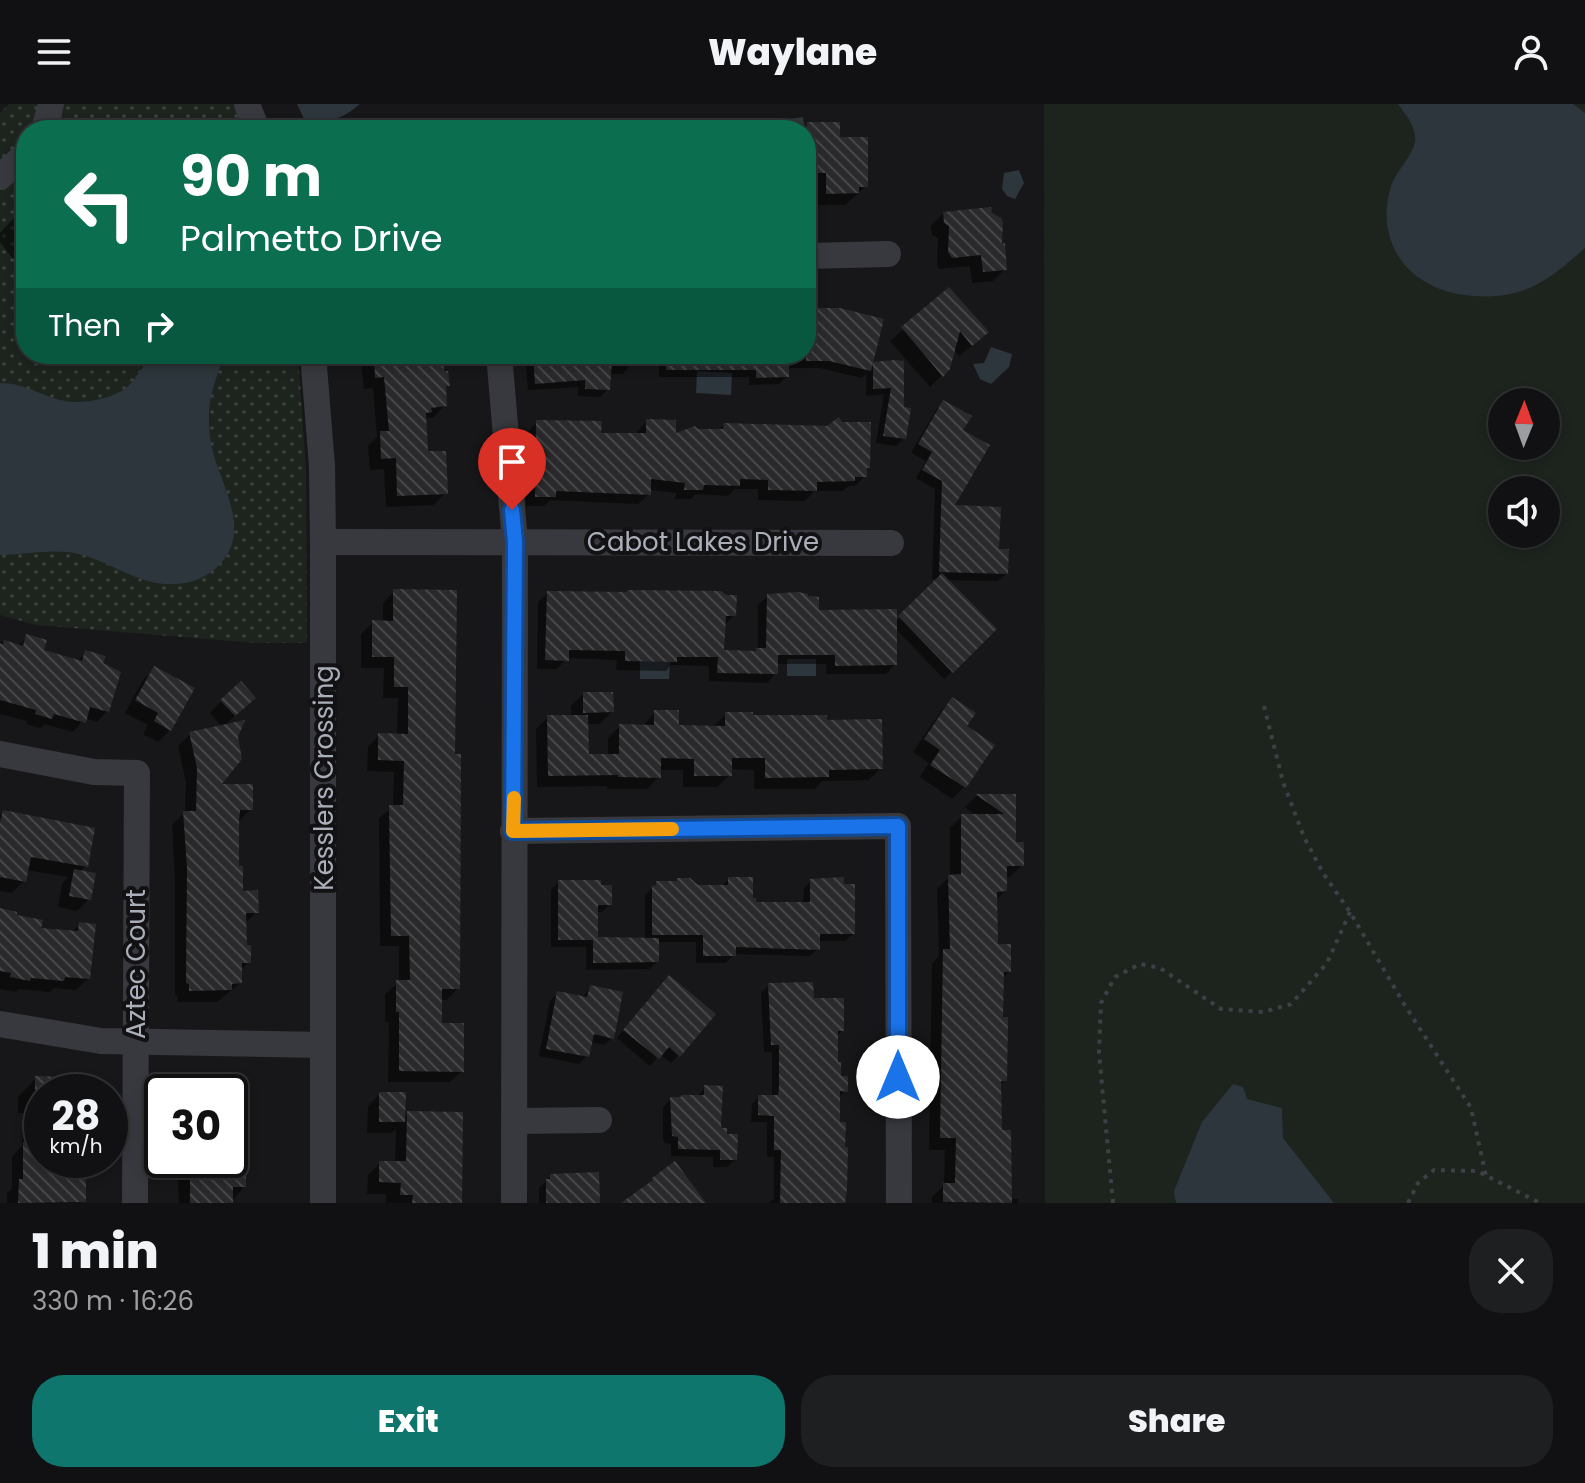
<!DOCTYPE html>
<html lang="en">
<head>
<meta charset="utf-8">
<style>
	body { margin:0; font-family:Poppins,sans-serif; background:#1e1f21; color:#f1f3f6; height:100vh; display:flex; flex-direction:column; font-size:30px; white-space:nowrap }
	* { box-sizing:border-box; margin:0 }
	p { font-size:26px; color:#9c9da0 }
	.icon { flex:none; width:44px; height:44px; fill:none; stroke:currentColor; stroke-width:2; stroke-linecap:round; stroke-linejoin:round }
	.map { position:relative; height:1099px; overflow:hidden }
	.side { display:flex; flex-direction:column; background:#111113; flex:1 }
	.side>* { flex:none }
	.guide { position:absolute; left:16px; top:16px; width:800px; height:244px; border-radius:32px; box-shadow:0 4px 12px #0003,0 0 0 2px #303133; background:#0b6e4f; color:#fff; overflow:hidden }
	.needle { width:52px; rotate:1deg }
	.tools { position:absolute; left:1488px; top:284px; display:grid; gap:16px }
	.tools a { display:grid; place-items:center; width:72px; height:72px; border-radius:50%; background:#111113; box-shadow:0 4px 12px #0003,0 0 0 2px #303133; font-size:40px }
	.speed { position:absolute; left:24px; top:970px; display:flex; gap:16px; font-size:40px; font-weight:700; text-align:center }
	.speed>* { display:grid; place-content:center; width:104px; height:104px; border-radius:50%; background:#111113; box-shadow:0 4px 12px #0003,0 0 0 2px #303133; line-height:1 }
	.speed small { font-size:20px; font-weight:400 }
	.speed .limit { border:4px solid #111; border-radius:12px; background:#fff; color:#111 }
	.pin { position:absolute; display:grid; place-items:center; width:68px; height:68px; color:#fff; margin:-82px -34px; border-radius:50% 50% 50% 0; rotate:-45deg; box-shadow:0 0 8px #0007 }
	.pin .icon { rotate:45deg }
	.me { position:absolute; width:88px; margin:-44px; rotate:0deg; stroke-linejoin:round; filter:drop-shadow(0 0 6px #0008) }
	.turn { display:flex; align-items:center; gap:28px; height:168px; padding:0 32px; font-size:36px }
	.turn .icon { width:104px; height:104px; stroke-width:2.5 }
	.turn b { display:block; font-size:56px; line-height:68px }
	.then { display:flex; align-items:center; height:76px; padding:0 32px; background:#0003; gap:16px; font-size:30px }
	.round { display:grid; place-items:center; flex:none; width:84px; height:84px; border-radius:32px; background:#1e1f21 }
	.overview { display:flex; align-items:center; justify-content:space-between; height:136px; padding:0 32px }
	h1 { font-size:48px; font-weight:800; line-height:60px }
	.action { display:flex; gap:16px; margin-top:auto; padding:16px 32px }
	.action a { flex:1; height:92px; border-radius:32px; background:#0f766e; color:#fff; font-size:32px; font-weight:800; line-height:92px; text-align:center }
	.action a+a { background:#1e1f21; color:#f1f3f6 }
	header { display:flex; justify-content:space-between; align-items:center; height:104px; padding:0 32px; background:#111113; font-size:36px; font-weight:800 }
	.map>svg:first-child { display:block }
</style>
</head>
<body>
<header><svg class="icon" aria-label="menu" viewBox="0 0 24 24"><path d="M4 6h16M4 12h16M4 18h16"/></svg>Waylane<svg class="icon" aria-label="person" viewBox="0 0 24 24"><circle cx="12" cy="8" r="4"/><path d="M4 21q1-7 8-7t8 7"/></svg></header>
<div class="map">
<svg width="1585" height="1099" viewBox="0 0 1585 1099">
	<defs>
		<pattern id="park-dots" width="8" height="8" patternUnits="userSpaceOnUse" patternTransform="scale(2)"><rect width="8" height="8" fill="#1d241e"/><path d="M2 2h.1M6 6h.1" fill="none" stroke="#3b413d" stroke-width="1.8" stroke-linecap="round"/></pattern>
		<pattern id="building-back-hatch" width="6" height="6" patternUnits="userSpaceOnUse" patternTransform="scale(2)"><rect width="6" height="6" fill="#2a2a2d"/><path d="M-1 5l2 2M0 0l6 6M5-1l2 2" fill="none" stroke="#464649"/></pattern>
	</defs>
	<rect width="100%" height="100%" fill="#171719"/>
	<path fill="#1d241e" fill-rule="evenodd" d="M1044,0h541v1099h-540zM1502,298h44v44h-44zM1502,386h44v44h-44z"/>
	<path fill="url(#park-dots)" d="M9,0h229l7,26h-219v224h272l8,117 1,172h-52l-219,-18 -36,-10v-502z"/>
	<g fill="#2d363c">
		<path d="M297,0h63c-24,20 -27,14 -56,15z"/>
		<path d="M1398,0h175l12,9v135c-39,35 -65,54 -120,47 -57,-7 -91,-53 -74,-109 5,-15 21,-29 24,-44 2,-14 -9,-27 -17,-38z"/>
		<path d="M803,13l2,13h-33l1,-9z"/>
		<path d="M1019,66l5,13 -9,16 -8,-3 -5,-7 2,-16z"/>
		<path d="M991,243l21,7 -3,13 -18,17 -11,-5 -7,-15 11,-1z"/>
		<path d="M154,250h70c-10,33 -18,46 -14,83 5,43 48,93 6,131 -15,13 -31,17 -51,16 -30,-2 -57,-23 -86,-30 -25,-6 -53,1 -79,1v-172c23,0 38,11 60,17 20,5 49,0 66,-12 11,-9 17,-24 28,-34z"/>
		<path d="M697,267l35,2 -1,22 -35,-2z"/>
		<rect x="787" y="555" width="29" height="17"/>
		<path d="M640,557l30,1 -1,17h-29z"/>
		<path d="M1233,980l10,3 4,12 35,9 1,30 51,65h-158l-2,-12 28,-69z"/>
	</g>
	<g fill="#0007">
		<path d="M807,20l31,15 28,47 -21,19h-39v-75h-4z"/>
		<path d="M26,101v45l-13,9 -13,-17v-9z"/>
		<path d="M943,109l56,33 6,23 -12,12 -21,2 -2,-17 -31,3 -2,-4 1,-27 -6,-3 -1,-9z"/>
		<path d="M949,186l25,54 -15,12 -6,-7 -4,19 -19,19 -40,-46z"/>
		<path d="M806,206l65,55 31,-2 2,75 -8,8 -20,-3 8,-49 -18,2v-23l-4,5 -42,-10h-33v8l-8,8 -30,1v-8h-90v-13h-28l-8,10h-14l-1,15 -8,8 -22,-1v-9l-50,3 -3,-36h55v6l31,2v-8h195z"/>
		<path d="M360,250h81l2,19 4,12 -3,4 1,16 -12,13h-8l1,35 20,40 -13,12 -47,2 -2,-38 -14,1 -2,-24 9,-9 -4,-49 -9,1z"/>
		<path d="M943,298l18,29 -9,76 45,44 9,23 -8,7 -52,-1 49,49 -51,50 -49,-51v36l-9,10h-60v-10h-50v9l-9,10 -58,-2v-15l-38,-1 -5,6 -50,-1 1,-10 -50,-2 -10,11h-20l1,-67 10,-9 186,22 -9,10 -4,27 32,1 5,-4v-44l10,-9 49,16 78,10 43,-42 -6,-1 3,-90 -19,-11 10,-17 -15,-8 25,-43z"/>
		<path d="M647,317l27,15 44,-5 6,-6 144,43 -3,8 -10,10h-7l-5,5h-29l-9,10 -47,-1v-11h-23l-7,7 -32,-2 -5,5h-16l1,-6 -27,-3v4l-11,10 -88,-4 -6,6h-18l1,-73 10,-11 62,13h38v-3z"/>
		<path d="M394,487l59,165 5,232 -11,12h-7v25l22,46 -12,11h-62l1,-60h-4v-28l14,-12v-36h-19l-1,-128 14,-11 1,-35 -27,-1 1,-24 11,-12 18,1 1,-38h-15l1,-30h-23v-34l12,-12 10,1v-20z"/>
		<path d="M27,533l15,14 34,11 10,-10 15,12 6,47 -10,11 -12,-4 -12,14 -28,-8 -5,4 -14,-4 1,-3 -27,-7v-73l16,6z"/>
		<path d="M155,564l15,62 -12,12 -15,-8 5,-9 -23,-12 18,-33z"/>
		<path d="M583,590l29,18 -13,12h-13l1,32h21v-18l12,-12h23l12,-14 22,15 37,-1 12,-12 99,8 56,46 -12,12 -47,1 -7,8h-61v-19l-24,-1v6l-13,12h-34v-17h-24v7l-12,12h-40v-3l-70,1 -1,-58 12,-12h24l-1,-11z"/>
		<path d="M953,595l11,28 28,19 -28,41 -12,12 -32,-22 9,-14 -16,-11 28,-41z"/>
		<path d="M221,597l20,9 -18,17 -5,59 33,23 -12,12 -2,47 4,25 16,19 -13,12 1,23 4,15 -9,9v12l-23,19h-39l-1,-7h-2v-115l-3,-55 13,-13 1,-30 -8,-36 12,-12 32,-7 -12,-14z"/>
		<path d="M976,692h38v48l8,21 -12,12h-5v14l-10,10 1,45 13,26 -7,7 3,101 -6,6 1,46 11,67h7v4h-86v-6l12,-12 1,-35h-16l3,-187 7,-7 -2,-67 13,-13v-48l12,-12h15l-12,-9z"/>
		<path d="M3,708l83,54 -6,6 9,27 -12,12 -19,-4 4,-23 6,-7 -42,-7 -2,11 -12,12 -12,-2v-76z"/>
		<path d="M729,775l25,25h49l1,-16 7,-7 42,53 -8,7h-27v8l-8,7 -76,-2 -8,9h-30v-21h-39v20l-8,7 -63,1v-23h-35v-57l8,-8 51,22 -8,8h-6v27l49,1v-45l12,-12h18l3,-3 19,7h24z"/>
		<path d="M0,807l39,18 33,3 8,-8 9,54 -13,12 -22,-2 -4,4 -31,-3 -3,3 -16,-3z"/>
		<path d="M661,881l18,70 -8,8 -11,-9 -10,12 -33,-28z"/>
		<path d="M769,881l43,15 30,31 -6,6 3,41 7,13 -8,7 7,105h-77l6,-4v-42h-7v-35h-16l1,-18 7,-7h13v-45h-8l-3,-59z"/>
		<path d="M590,883l22,51 -8,7 -14,-3 -3,14 -8,8 -40,-8 11,-55 8,-8 24,5z"/>
		<path d="M36,974l45,8v6h-39v68h43l-1,41 -3,2h-74v-10l5,-4v-32l10,-11 1,-33h-5v-16z"/>
		<path d="M705,983l30,72 -8,8h-14v-10l-42,-1v-12l-7,-1 -1,-3v-33l8,-8 26,-2z"/>
		<path d="M234,984l-1,83 11,15 -13,17h-52l-2,-43h53v-68h-46l2,-3z"/>
		<path d="M380,990l23,24 5,-5 52,90h-74v-9h-19l1,-19 12,-12h15l1,-34 -5,4h-24l1,-27z"/>
		<path d="M551,1072l47,27h-59v-15z"/>
	</g>
	<g fill="url(#building-back-hatch)">
		<path d="M807,18h33v15h28v50h-9v6l-33,1v-21h-19z"/>
		<path d="M991,103l1,6 9,5 2,4 -1,22 3,-1 2,27 -24,2 -2,-17 -29,3 -4,-6 1,-26 -5,-3 -1,-11z"/>
		<path d="M949,183l40,45 -17,14 -12,-15 -10,38 -7,8 -42,-50z"/>
		<path d="M806,204h34l44,11 -13,52 -42,-10h-23z"/>
		<path d="M374,250h69l1,17h4l2,15h-4l1,20 -16,2 1,4 -6,1 2,38h18l2,43 -51,2 -1,-38 -15,1 -1,-28h9l-5,-54 -9,1z"/>
		<path d="M533,250h49v4l30,2 -2,30 -25,-1v-9l-50,4z"/>
		<path d="M666,250h123v23l-33,1v-8h-90z"/>
		<path d="M895,256l9,1v46l7,1 -5,31 -23,-3 8,-48 -18,1v-27z"/>
		<path d="M943,296l29,16 -9,14 27,15 -35,60 46,2 -2,42h10l-1,25 -69,-2 3,-91 -20,-11 10,-18 -14,-8z"/>
		<path d="M839,313l3,5h29l-1,46h-3v9h-12v4l-38,1v9l-49,-1v-10l-28,-1v7l-36,-1 -1,5h-19l1,-7 -34,-4v16l-95,-4v6h-21l1,-77 66,1 -1,12h45v-14l30,1v13l19,-7 3,3h25l1,-6 103,3z"/>
		<path d="M942,469l55,56 -44,44 -55,-57z"/>
		<path d="M393,485l64,1 -2,164h6l-1,235h-18v34h22v49l-65,-1v-59h-3v-32h14l-1,-44h-18l-2,-131h14l1,-44 -26,-1v-27l30,1v-47h-14v-30h-22v-37l21,1z"/>
		<path d="M627,486l94,1 5,4h11l-1,21h-10l-2,34 32,1v-3h10l1,-54 31,-2 10,2v2l11,1v13l78,-1v56l-62,1v-11h-57v19l-61,-1 1,-16h-41v5l-52,-1v-10l-56,-1v11l-24,-1 2,-69 80,1z"/>
		<path d="M26,530l21,6 -3,10 38,11 3,-11 21,6 -3,7 18,9 -12,40 -19,-5 -4,16 -32,-9 -2,5 -17,-5 1,-4 -36,-10v-57l3,1 1,-4 19,6z"/>
		<path d="M154,562l41,22 -24,43 -17,-10 4,-8 -23,-13z"/>
		<path d="M241,577l15,17 -21,18 -15,-16z"/>
		<path d="M583,588h30l1,20 -31,1z"/>
		<path d="M952,593l24,16 -9,13 28,19 -29,43 -36,-23 10,-15 -16,-11z"/>
		<path d="M654,606h25v15l46,1v-14h28v3h74v5l55,-1 1,50 -54,1v7l-64,1v-20h-33v18h-38v-17l-33,-1v20l-43,-1v-2l-70,1 -1,-61h41l1,39h30v-30l35,1z"/>
		<path d="M245,616l-7,17 4,22 -20,25h31v26h-13l-1,12v44h4v25l15,-1 1,23h-13l1,32h4v18h-9v20l-10,1v6l-43,1v-7l-3,-1 1,-116 -4,-56h13l1,-43 -8,-36z"/>
		<path d="M975,690h41v48h8v24h-17v25l-10,1 1,52h13v28h-7l-1,45h5l-1,64h-6l1,49h9l1,73 -69,-1v-19h12l1,-45h-16l3,-189h7l-2,-74 13,-1v-60h43z"/>
		<path d="M3,706l92,18 -7,39 -57,-10 -5,25 -26,-5v-55z"/>
		<path d="M74,765l22,4 -5,27 -22,-4z"/>
		<path d="M728,773h25v21h3v4h54v-23l34,-2v7h11v50h-35v16l-84,-3v9h-33v-21h-51v-49l4,-1v-4h21v-3h13l8,7h30z"/>
		<path d="M558,776h43v5h11v20h-14v32l61,1v24l-66,1v-23h-35z"/>
		<path d="M0,804l17,4v3l26,5 -2,8 37,3 1,-9 17,2 -6,55 -25,-2 -1,4 -33,-3 -1,3 -20,-4 1,-4 -11,-2z"/>
		<path d="M669,871l47,39 -36,43 -11,-10 -10,12 -36,-29z"/>
		<path d="M813,878l1,16h30v33h-6v31h3v14h7v16l-8,-1v31h6l-1,25h3l-1,42 -2,14h-65l1,-53h-7v-34l-16,-1v-20h20l1,-7v-43h-8l-3,-62z"/>
		<path d="M590,881l33,7 -9,47 -20,-5 -5,23 -43,-8 11,-58 30,6z"/>
		<path d="M35,972l39,1 -1,15h-38z"/>
		<path d="M704,981l19,1 -2,39 1,3h5v6h11l-1,26h-17v-10l-42,-1v-12l-6,-1 -2,-39h11v-2h23z"/>
		<path d="M379,988h27l-1,30h-26z"/>
		<path d="M407,1007l56,1 -1,91h-50l1,-8h-13l1,-12 -22,-1v-21h27z"/>
		<path d="M23,1038l19,1v17h44v42l-68,1 1,-24h4z"/>
		<path d="M190,1056h44l1,9h11v18h-13v16h-43z"/>
		<path d="M675,1057l31,42h-85l32,-23 -1,-2z"/>
		<path d="M599,1068l1,31h-54v-24h4v-5z"/>
	</g>
	<g fill="none" stroke-linecap="round" stroke-linejoin="round">
		<g stroke="#3e4045" stroke-width="4" stroke-dasharray="4 6" stroke-linecap="butt">
			<path d="M1264,602l19,76 21,55 19,36 27,39 54,92 67,104 15,68"/>
			<path d="M1113,1099l-14,-150 2,-50 14,-26 25,-13 20,4 61,41 42,3 28,-8 36,-41 23,-51"/>
			<path d="M1408,1099l10,-20 16,-13 43,1 63,32"/>
		</g>
		<g stroke="#38393e" stroke-width="26">
			<path d="M247,0l10,26"/>
			<path d="M44,26l7,-26"/>
			<path d="M0,73l26,-23"/>
			<path d="M806,152l82,-2"/>
			<path d="M313,250l9,112 1,76v661"/>
			<path d="M499,250l16,188 -1,661"/>
			<path d="M323,438l568,1"/>
			<path d="M0,650l94,18 43,1 -2,430"/>
			<path d="M513,727l385,-5 1,377"/>
			<path d="M0,920l101,17 222,4"/>
			<path d="M515,1017l84,-1"/>
		</g>
	</g>
	<g fill="none" stroke-linecap="round" stroke-linejoin="round">
		<defs>
			<path id="route" d="M512,406l3,32 -2,289 385,-5v251"/>
		</defs>
		<use href="#route" stroke="#114b97" stroke-width="20"/>
		<use href="#route" stroke="#1a73e8" stroke-width="14"/>
		<path stroke="#f59e0b" stroke-width="14" d="M514,694l-1,33 159,-2"/>
	</g>
	<g text-anchor="middle" dominant-baseline="central" stroke-width="8" stroke-linejoin="round" paint-order="stroke">
		<g font-size="26" fill="#aaaeb8" stroke="#121214">
			<text x="703" y="438">Cabot Lakes Drive</text>
			<text transform="translate(324 674) rotate(-90)">Kesslers Crossing</text>
			<text transform="translate(136 860) rotate(-90)">Aztec Court</text>
		</g>
	</g>
</svg>
<div class="tools">
<a><svg class="needle" viewBox="-14 -14 28 28"><path d="M0-13l5 13h-10z" fill="#e53935"/><path d="M0 13l5-13h-10z" fill="#9c9da0"/></svg></a>
<a><svg class="icon" aria-label="sound" viewBox="0 0 24 24"><path d="M4 9h4l5-4v14l-5-4H4zM17 9q2 3 0 6"/></svg></a>
</div>
<div class="speed"><div>28<small>km/h</small></div><div class="limit">30</div></div>
<div class="pin" style="left:512px;top:406px;background:#d93025"><svg class="icon" aria-label="arrive" viewBox="0 0 24 24"><path d="M6 21V4h12l-3 4 3 4H6"/></svg></div>
<svg class="me" style="left:898px;top:973px" viewBox="-20 -20 40 40"><circle r="19" fill="#fff"/><path d="M0-13L10 11 0 6-10 11z" fill="#1a73e8"/></svg>
<div class="guide">
<div class="turn"><svg class="icon" aria-label="left" viewBox="0 0 24 24"><path d="M17 20v-9H6M10 6l-5 5 5 5"/></svg><div><b>90 m</b>Palmetto Drive</div></div>
<div class="then">Then<svg class="icon" aria-label="right" viewBox="0 0 24 24"><path d="M7 20v-9h11M14 6l5 5-5 5"/></svg></div>
</div>
</div>
<section class="side">
<div class="overview"><div><h1>1 min</h1><p>330 m · 16:26</p></div><a class="round"><svg class="icon" aria-label="close" viewBox="0 0 24 24"><path d="M6 6l12 12M18 6L6 18"/></svg></a></div>
<div class="action"><a>Exit</a><a>Share</a></div>
</section>
</body>
</html>
